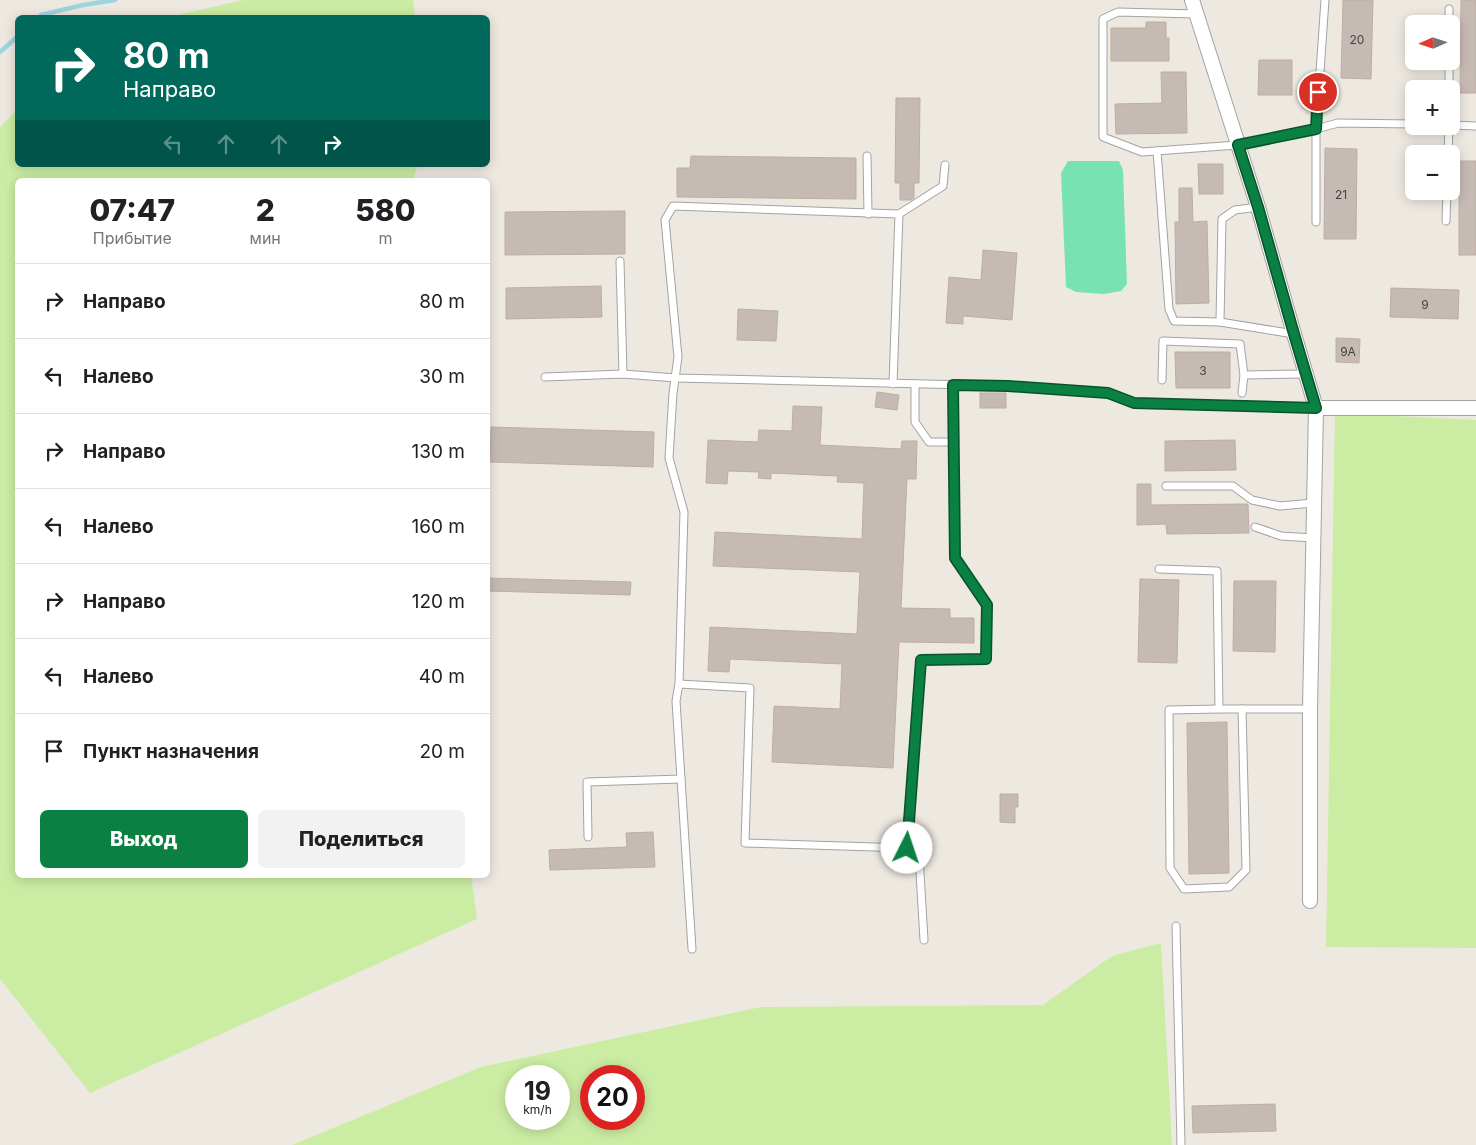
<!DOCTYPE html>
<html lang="ru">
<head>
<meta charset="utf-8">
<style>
	body { margin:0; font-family:Inter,sans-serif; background:#f2f2f2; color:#202124; height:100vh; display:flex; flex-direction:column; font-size:19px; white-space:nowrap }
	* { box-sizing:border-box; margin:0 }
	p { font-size:16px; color:#757577 }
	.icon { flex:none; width:28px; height:28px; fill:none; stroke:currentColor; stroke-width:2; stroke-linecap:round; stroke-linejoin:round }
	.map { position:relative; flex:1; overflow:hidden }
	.details { position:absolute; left:15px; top:178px; width:475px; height:700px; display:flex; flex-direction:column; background:#fff; border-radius:8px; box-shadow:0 2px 12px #0003 }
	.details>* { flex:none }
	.top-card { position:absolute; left:15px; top:15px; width:475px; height:152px; border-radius:8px; box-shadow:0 2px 12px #0003; background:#00695c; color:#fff; overflow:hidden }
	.needle { width:32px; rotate:267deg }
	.tools { position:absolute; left:1405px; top:15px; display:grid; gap:10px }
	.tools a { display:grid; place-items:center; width:55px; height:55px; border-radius:8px; background:#fff; box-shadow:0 2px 12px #0003; font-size:25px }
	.speed { position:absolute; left:505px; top:1065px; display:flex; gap:10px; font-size:25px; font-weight:700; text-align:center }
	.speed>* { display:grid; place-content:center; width:65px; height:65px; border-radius:50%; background:#fff; box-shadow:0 2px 12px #0003; line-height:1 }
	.speed small { font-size:12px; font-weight:400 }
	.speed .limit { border:8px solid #d22; background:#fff; color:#111 }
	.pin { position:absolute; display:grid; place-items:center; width:42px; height:42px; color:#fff; margin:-21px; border:2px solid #fff; border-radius:50%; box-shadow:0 1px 5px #0007 }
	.me { position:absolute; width:55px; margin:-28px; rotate:4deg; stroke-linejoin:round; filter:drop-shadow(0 0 4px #0008) }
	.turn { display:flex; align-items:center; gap:18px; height:105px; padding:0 25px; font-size:22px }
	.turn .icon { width:65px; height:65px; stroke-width:2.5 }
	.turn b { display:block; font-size:35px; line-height:42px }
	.lanes { display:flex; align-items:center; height:48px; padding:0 25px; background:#0003; justify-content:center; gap:25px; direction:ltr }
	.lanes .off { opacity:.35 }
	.eta { display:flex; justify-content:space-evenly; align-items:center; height:85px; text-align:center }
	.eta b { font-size:30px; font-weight:800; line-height:35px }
	.button { display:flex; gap:10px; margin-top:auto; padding:10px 25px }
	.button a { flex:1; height:58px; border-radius:8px; background:#0b8043; color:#fff; font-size:20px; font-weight:800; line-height:58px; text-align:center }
	.button a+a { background:#f2f2f2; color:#202124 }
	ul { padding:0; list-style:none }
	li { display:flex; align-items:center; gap:15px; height:75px; padding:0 25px; border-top:1px solid #e0e0e0 }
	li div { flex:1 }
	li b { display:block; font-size:19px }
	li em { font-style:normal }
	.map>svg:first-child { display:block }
</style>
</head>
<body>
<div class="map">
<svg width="1476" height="1145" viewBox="0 0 1476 1145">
	<rect width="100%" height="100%" fill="#eee9e0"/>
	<g fill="#cbeca3" fill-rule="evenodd">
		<path d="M243,0h170l2,17h-246z"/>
		<path d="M17,110l1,55h400l-5,15h-395v695h453l6,44 -387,174 -90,-114v-852z"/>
		<path d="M1335,413l141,7v528l-150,-1z"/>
		<path d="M1161,943l11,202h-880l189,-78 280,-60 282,-2 69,-49zM516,1076h43v43h-43zM591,1076h43v43h-43z"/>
	</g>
	<path fill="#79e2b3" d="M1068,161h51l4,9 4,114 -6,7 -17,3 -28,-2 -10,-5 -5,-114z"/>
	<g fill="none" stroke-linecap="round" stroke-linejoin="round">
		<g stroke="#9ed4df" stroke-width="4.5">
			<path d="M38,18l3,-3 42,-10 32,-5"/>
			<path d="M0,52l18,-16"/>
		</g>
	</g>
	<g fill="#c6bab4" stroke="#c0ada2">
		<path d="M1343,0h30l-2,79 -30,-1z"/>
		<path d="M1461,0h15v93h-16z"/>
		<path d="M1146,22h20v16h3v23h-58v-33h35z"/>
		<path d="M1259,60h33v35h-34z"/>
		<path d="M1161,72h25l1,61 -71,1 -1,-30 47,-1z"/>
		<path d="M896,98h24l-1,85h-5v15l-3,2h-11v-17h-5z"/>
		<path d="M1325,148l32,1 -1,90h-32z"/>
		<path d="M691,156l165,2v41l-179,-2v-29h13z"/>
		<rect x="1459" y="161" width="17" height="94"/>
		<path d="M1198,164h25v30h-24z"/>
		<path d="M1179,188h13l1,34 14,-1 2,82 -33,1 -1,-82h4z"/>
		<path d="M625,211v43l-120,1v-43z"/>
		<path d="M983,250l34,3 -5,67 -49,-4v8l-17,-1 3,-46 32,3z"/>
		<path d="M601,286l1,31 -96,2v-31z"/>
		<path d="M1391,288l68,2 -1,29 -68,-2z"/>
		<path d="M738,309l40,2 -2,30 -39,-1z"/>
		<path d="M1336,338l24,1 -1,24 -23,-1z"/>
		<path d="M1175,352h55v36h-54z"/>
		<path d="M877,392l22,3 -2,15 -22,-3z"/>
		<rect x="980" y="393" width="26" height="15"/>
		<path d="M793,406l29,1 -2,38 81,4 1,-8h15l-1,38h-9l-6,129 49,1v9h24v25l-75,-1 -6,126 -121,-6 2,-56 66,3 2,-45 -112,-5 -1,13 -21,-1 2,-44 147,7 3,-62 -147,-6 2,-34 147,7 2,-56 -27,-1 1,-6 -67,-3v6l-13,-1 1,-6 -31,-1 -1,13 -21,-1 2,-43 50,2 1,-12 33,1z"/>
		<path d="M491,427l163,5 -1,35 -163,-5z"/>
		<path d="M1235,440l1,30 -71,1v-30z"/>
		<path d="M1137,484h14v21l97,-1 1,29 -82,1 -1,-10 -29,1z"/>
		<path d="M488,578l143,4 -1,13 -142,-4z"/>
		<path d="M1140,579l39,1 -2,83 -39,-1z"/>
		<path d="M1234,581h42l-1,71 -42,-1z"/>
		<path d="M1227,722l2,151 -40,1 -2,-151z"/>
		<path d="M1000,794h18v13h-3v16l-15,-1z"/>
		<path d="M653,832l2,35 -105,3 -1,-20 78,-3 -1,-14z"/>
		<path d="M1275,1104l1,27 -83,2 -1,-27z"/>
	</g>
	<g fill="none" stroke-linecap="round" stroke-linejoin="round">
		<defs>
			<g id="service">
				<path d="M1196,14l-78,-2 -15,7v118l39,15 95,-7 79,-16 22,-6 76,1"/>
				<path d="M1449,24v-15"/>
				<path d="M1449,89v-28"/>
				<path d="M1451,125l25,1"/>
				<path d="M1157,151l12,158 5,12 46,1 74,12"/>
				<path d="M1448,154l1,-28"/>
				<path d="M867,156l1,58"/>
				<path d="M899,214l44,-28 2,-21"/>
				<path d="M1446,221l1,-30"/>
				<path d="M1316,222v-93l9,-129"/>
				<path d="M620,261l3,113"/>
				<path d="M1220,322l2,-103 13,-9 23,-3"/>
				<path d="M1244,375l62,-1"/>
				<path d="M545,377l78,-3 53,4 332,8 100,7 26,10 182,5"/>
				<path d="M1162,380l1,-39 77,3 4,31 -2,18"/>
				<path d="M915,384v38l14,20h25"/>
				<path d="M1166,486h67l19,14 28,6 33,-3"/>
				<path d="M1255,527l26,9 32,2"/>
				<path d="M1159,569l58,2 2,138h91"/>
				<path d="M679,684l71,4 -5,155 162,5 14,-188 65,-1 1,-54 -32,-47 -2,-173"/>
				<path d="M1219,709l-50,1 1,158 14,21 45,-2 17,-17 -4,-161"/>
				<path d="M588,837l-1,-55 94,-3"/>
				<path d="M907,848l12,8 5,84"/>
				<path d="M1176,926l5,219"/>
				<path d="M692,949l-16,-248 3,-17 5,-172 -15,-54 4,-65 5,-36 -13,-137 8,-14 226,8 -6,170"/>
			</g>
			<g id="minor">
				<path d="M1192,0l66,207 36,127 22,74 -6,301v192"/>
				<path d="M1316,408h160"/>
			</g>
		</defs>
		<use href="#service" stroke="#a3a3a3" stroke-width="9"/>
		<use href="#minor" stroke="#a3a3a3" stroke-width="16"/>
		<use href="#service" stroke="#fff" stroke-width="7"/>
		<use href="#minor" stroke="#fff" stroke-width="14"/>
	</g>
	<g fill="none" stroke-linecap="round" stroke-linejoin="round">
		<defs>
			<path id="route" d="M907,848l14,-188 65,-1 1,-54 -32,-47 -2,-173 55,1 100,7 26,10 182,5 -22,-74 -36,-127 -20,-62 78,-16 2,-37"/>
		</defs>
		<use href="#route" stroke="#07532c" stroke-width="12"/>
		<use href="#route" stroke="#0b8043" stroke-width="9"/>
	</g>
	<g text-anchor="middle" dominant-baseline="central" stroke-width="4.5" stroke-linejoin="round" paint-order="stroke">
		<g font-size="12" fill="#464442">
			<text x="1357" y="39">20</text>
			<text x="1341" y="194">21</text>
			<text x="1425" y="304">9</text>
			<text x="1348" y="351">9А</text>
			<text x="1203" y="370">3</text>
		</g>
	</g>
</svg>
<div class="tools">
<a><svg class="needle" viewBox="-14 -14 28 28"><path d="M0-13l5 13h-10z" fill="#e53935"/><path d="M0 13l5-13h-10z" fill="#757577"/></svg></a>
<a>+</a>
<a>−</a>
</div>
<div class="speed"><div>19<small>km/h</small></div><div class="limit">20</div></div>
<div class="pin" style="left:1318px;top:92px;background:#d93025"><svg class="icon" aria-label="arrive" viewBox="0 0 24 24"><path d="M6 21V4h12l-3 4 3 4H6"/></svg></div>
<svg class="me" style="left:907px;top:848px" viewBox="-20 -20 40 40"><circle r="19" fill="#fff"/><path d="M0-13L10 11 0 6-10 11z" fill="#0b8043"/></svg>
<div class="top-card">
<div class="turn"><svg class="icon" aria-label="right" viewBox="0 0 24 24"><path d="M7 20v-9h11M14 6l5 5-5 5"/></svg><div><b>80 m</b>Направо</div></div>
<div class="lanes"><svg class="icon off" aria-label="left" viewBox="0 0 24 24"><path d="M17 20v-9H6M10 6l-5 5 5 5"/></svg><svg class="icon off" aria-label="ahead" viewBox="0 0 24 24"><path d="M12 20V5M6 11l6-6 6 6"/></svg><svg class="icon off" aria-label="ahead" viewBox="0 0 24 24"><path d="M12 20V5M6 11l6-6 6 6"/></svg><svg class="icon" aria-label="right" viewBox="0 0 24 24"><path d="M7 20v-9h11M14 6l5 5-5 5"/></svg></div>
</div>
<section class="details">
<div class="eta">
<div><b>07:47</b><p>Прибытие</p></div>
<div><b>2</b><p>мин</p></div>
<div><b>580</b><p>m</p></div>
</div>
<ul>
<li><svg class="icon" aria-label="right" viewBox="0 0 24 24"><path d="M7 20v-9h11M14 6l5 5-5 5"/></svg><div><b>Направо</b></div><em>80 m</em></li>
<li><svg class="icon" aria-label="left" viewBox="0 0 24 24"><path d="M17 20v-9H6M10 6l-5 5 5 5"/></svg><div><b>Налево</b></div><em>30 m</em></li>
<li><svg class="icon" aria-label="right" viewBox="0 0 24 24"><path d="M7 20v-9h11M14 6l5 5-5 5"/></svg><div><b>Направо</b></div><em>130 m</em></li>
<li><svg class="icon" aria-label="left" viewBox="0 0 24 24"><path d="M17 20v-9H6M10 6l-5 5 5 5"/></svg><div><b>Налево</b></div><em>160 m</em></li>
<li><svg class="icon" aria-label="right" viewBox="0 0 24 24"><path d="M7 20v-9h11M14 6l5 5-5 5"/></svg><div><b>Направо</b></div><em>120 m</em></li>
<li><svg class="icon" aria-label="left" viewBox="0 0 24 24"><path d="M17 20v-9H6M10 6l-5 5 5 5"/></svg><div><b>Налево</b></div><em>40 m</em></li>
<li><svg class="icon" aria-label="arrive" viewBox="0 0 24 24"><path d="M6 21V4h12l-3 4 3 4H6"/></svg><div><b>Пункт назначения</b></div><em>20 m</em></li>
</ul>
<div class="button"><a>Выход</a><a>Поделиться</a></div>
</section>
</div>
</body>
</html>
